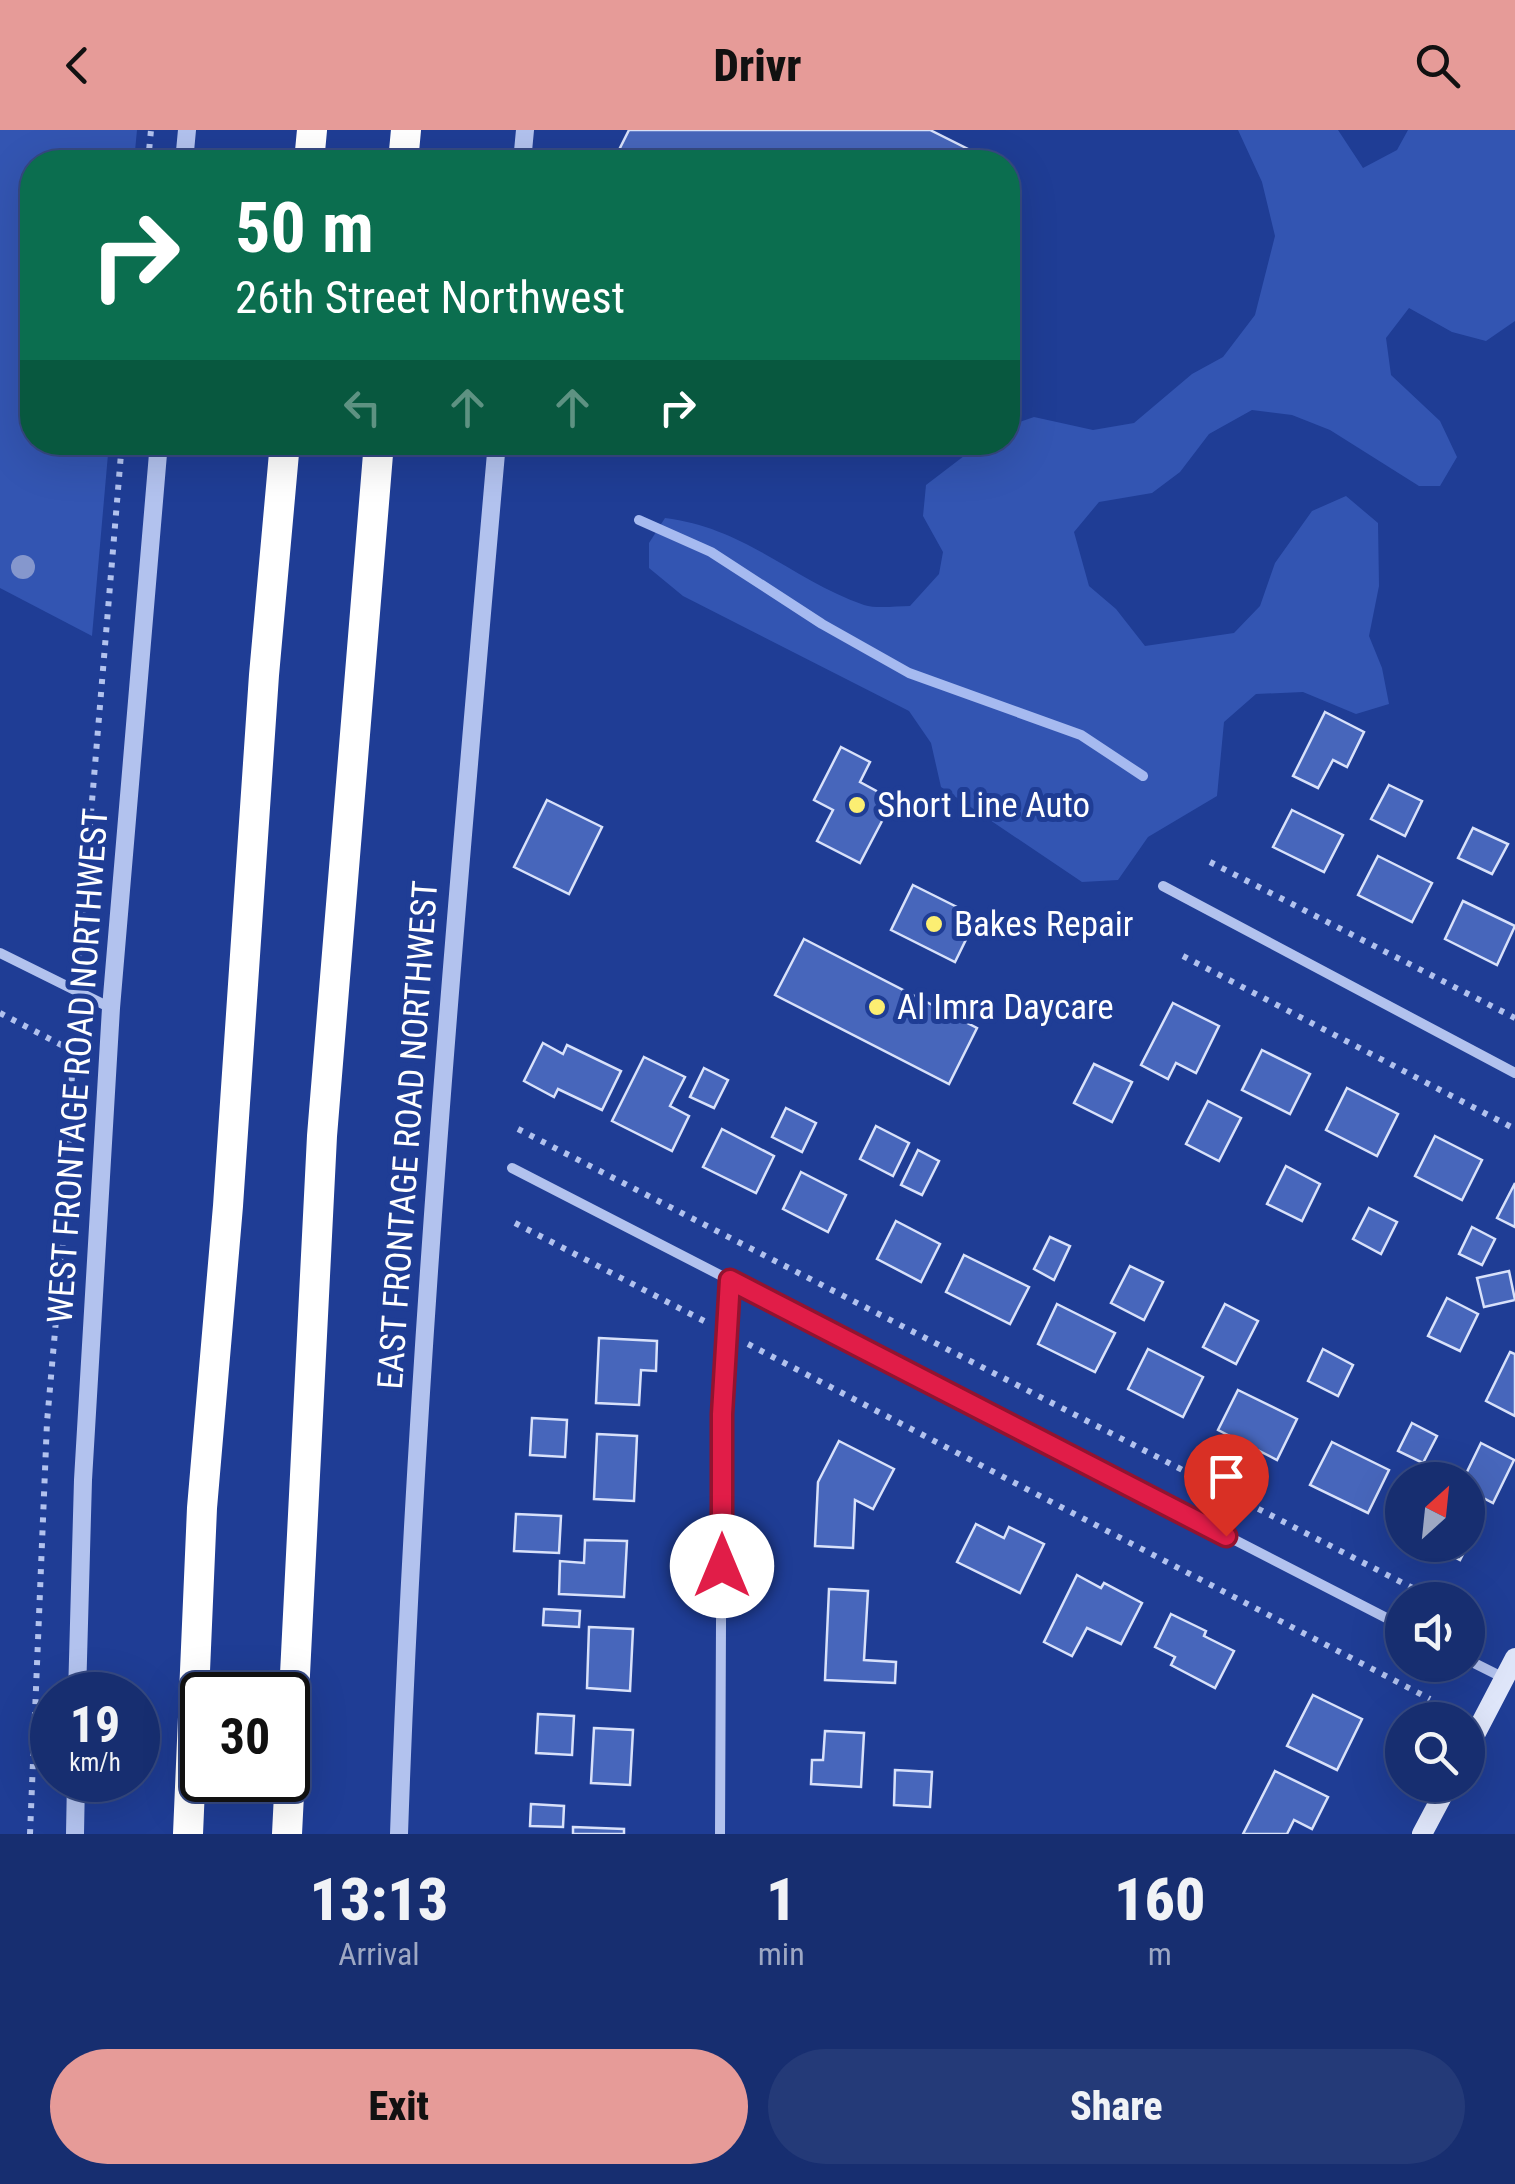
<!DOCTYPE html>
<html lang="en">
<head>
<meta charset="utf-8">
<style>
	body { margin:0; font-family:"Roboto Condensed",sans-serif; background:#243a78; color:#f1f3f6; height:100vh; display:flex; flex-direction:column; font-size:38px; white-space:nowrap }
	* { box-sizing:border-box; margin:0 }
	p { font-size:32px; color:#9ea8c3 }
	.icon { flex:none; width:55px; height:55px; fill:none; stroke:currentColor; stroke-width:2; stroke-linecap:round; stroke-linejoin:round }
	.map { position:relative; height:1704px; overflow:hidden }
	.details { display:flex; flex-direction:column; background:#172e70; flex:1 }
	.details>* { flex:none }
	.hud { position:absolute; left:20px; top:20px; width:1000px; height:305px; border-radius:40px; box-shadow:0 10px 40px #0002,0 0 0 2px #364a83; background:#0b6e4f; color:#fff; overflow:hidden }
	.needle { width:65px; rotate:27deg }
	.fabs { position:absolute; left:1385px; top:1332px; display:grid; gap:20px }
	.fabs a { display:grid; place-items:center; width:100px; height:100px; border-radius:50%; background:#172e70; box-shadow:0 10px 40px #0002,0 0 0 2px #364a83; font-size:50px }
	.speed { position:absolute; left:30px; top:1542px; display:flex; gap:20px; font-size:50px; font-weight:700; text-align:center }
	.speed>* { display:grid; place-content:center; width:130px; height:130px; border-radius:50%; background:#172e70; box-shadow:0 10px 40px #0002,0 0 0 2px #364a83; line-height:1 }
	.speed small { font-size:25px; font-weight:400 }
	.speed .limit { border:5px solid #111; border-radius:15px; background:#fff; color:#111 }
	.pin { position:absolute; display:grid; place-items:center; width:85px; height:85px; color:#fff; margin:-102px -42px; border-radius:50% 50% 50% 0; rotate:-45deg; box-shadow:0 0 10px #0007 }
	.pin .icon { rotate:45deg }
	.me { position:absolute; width:110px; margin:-55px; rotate:0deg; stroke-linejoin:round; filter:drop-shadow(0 0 8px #0008) }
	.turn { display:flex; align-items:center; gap:35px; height:210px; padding:0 50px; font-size:45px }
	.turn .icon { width:130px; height:130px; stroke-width:2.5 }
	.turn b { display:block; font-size:70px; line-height:85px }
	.lanes { display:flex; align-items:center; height:95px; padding:0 50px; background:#0003; justify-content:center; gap:50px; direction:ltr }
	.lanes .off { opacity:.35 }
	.eta { display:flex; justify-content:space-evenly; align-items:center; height:170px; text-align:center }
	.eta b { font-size:60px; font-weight:800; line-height:70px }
	.cta { display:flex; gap:20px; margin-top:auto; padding:20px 50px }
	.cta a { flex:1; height:115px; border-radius:60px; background:#e69b98; color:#111; font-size:40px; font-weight:800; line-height:115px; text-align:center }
	.cta a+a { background:#243a78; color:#f1f3f6 }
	header { display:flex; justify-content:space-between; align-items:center; height:130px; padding:0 50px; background:#e69b98; color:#111; font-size:45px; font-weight:800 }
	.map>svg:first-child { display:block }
</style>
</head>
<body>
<header><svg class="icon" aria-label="back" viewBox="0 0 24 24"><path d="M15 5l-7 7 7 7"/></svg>Drivr<svg class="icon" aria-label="search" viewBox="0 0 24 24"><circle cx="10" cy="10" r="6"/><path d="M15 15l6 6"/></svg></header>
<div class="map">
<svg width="1515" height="1704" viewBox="0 0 1515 1704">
	<rect width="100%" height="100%" fill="#1f3d95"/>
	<g fill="#3355b2">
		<path d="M0,0h137l-3,32h-102v280l77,1 -17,193 -92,-48z"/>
		<path d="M1238,0h100l25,38 34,-18 11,-20h107v191l-29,20 -34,-9 -43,-24 -23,30 5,37 49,46 17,36 -17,29h-21l-89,-56 -38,-15 -40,-5 -43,24 -29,38 -28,21 -53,9 -25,30 15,54 27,23 29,37 89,-13 26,-27 15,-43 37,-52 34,-15 32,27 1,63 -10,50 13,32 7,36 -33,10 -53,-22 -47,2 -32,28 -7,74 -69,41 -30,43 -36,2 -141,-95 -10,-44 -22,-32 -226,-115 -34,-28v-25l16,-25c81,10 128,62 199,87 13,4 32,1 46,1l29,-32 4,-22 -20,-36 3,-31 55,-42 27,-1v-16l26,-9 59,13 41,-7 58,-49 31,-17 32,-42 20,-79 -13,-54z"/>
	</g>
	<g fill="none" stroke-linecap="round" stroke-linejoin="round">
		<path stroke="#a6baf0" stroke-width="10" d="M639,390l72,32 111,72 87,49 172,62 62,41"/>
	</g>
	<g fill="#4766bb" stroke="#d8e1fa" stroke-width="2.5">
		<path d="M629,0h301l40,20 -7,12h-328l-18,-8z"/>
		<path d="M1325,582l39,20 -17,35 -14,-7 -15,28 -25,-12z"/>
		<path d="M841,617l29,15 -10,20 33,18 -33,63 -43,-22 16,-31 -19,-10z"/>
		<path d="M1389,655l33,16 -17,35 -34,-17z"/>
		<path d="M547,670l55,27 -33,67 -55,-27z"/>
		<path d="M1292,680l51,25 -19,37 -51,-25z"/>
		<path d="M1473,698l35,16 -16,30 -34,-16z"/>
		<path d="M1378,726l54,27 -20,39 -54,-27z"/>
		<path d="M913,755l64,32 -22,45 -64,-32z"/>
		<path d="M1463,771l52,25 -18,39 -52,-26z"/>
		<path d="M804,809l173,89 -28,56 -174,-89z"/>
		<path d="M1173,873l46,23 -23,47 -20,-10 -8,16 -27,-14z"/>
		<path d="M543,913l20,11 4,-9 54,26 -19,39 -44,-21 -4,8 -30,-16z"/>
		<path d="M1262,920l48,24 -20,40 -48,-24z"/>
		<path d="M644,927l41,20 -15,29 19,10 -17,35 -60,-30z"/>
		<path d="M1094,934l38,18 -20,40 -38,-19z"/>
		<path d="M704,938l24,12 -14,28 -24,-11z"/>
		<path d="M1347,958l51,26 -21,42 -51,-26z"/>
		<path d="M1208,971l33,17 -22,43 -33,-17z"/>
		<path d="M786,978l30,15 -14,29 -30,-15z"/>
		<path d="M876,996l33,17 -16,33 -33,-17z"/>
		<path d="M722,999l52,27 -18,37 -53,-26z"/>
		<path d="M1435,1006l47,24 -20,40 -47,-24z"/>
		<path d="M918,1020l21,11 -17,34 -21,-10z"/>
		<path d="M1286,1036l34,18 -18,37 -35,-17z"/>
		<path d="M801,1042l45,23 -18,37 -45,-23z"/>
		<path d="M1515,1053v44l-18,-9z"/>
		<path d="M1369,1078l28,14 -16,32 -28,-15z"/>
		<path d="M896,1091l44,23 -19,38 -44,-23z"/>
		<path d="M1472,1097l23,12 -13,26 -23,-11z"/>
		<path d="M1050,1107l20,9 -16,34 -20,-11z"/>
		<path d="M964,1125l65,32 -19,37 -64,-32z"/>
		<path d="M1130,1136l33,16 -19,38 -33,-17z"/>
		<path d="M1509,1141l6,29 -31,7 -7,-29z"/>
		<path d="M1447,1168l31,16 -18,37 -32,-15z"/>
		<path d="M1057,1174l58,29 -20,39 -57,-28z"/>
		<path d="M1225,1174l33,17 -22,43 -33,-17z"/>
		<path d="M599,1208l58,3 -1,30 -15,-1 -2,35 -43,-2z"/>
		<path d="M1148,1219l55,28 -20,40 -55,-28z"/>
		<path d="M1323,1219l30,16 -15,31 -30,-15z"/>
		<path d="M1510,1222l5,2v62l-29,-15z"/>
		<path d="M1238,1260l59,29 -20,41 -59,-30z"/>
		<path d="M532,1288l35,2 -2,37 -35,-2z"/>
		<path d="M1412,1293l25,13 -14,27 -25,-12z"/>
		<path d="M597,1304l40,2 -3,65 -40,-2z"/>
		<path d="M839,1311l55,28 -21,40 -18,-9 -2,48 -38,-2 3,-64z"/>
		<path d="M1332,1312l57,28 -21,43 -58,-28z"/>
		<path d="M1481,1313l33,17 -21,43 -25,-13v-10h-5z"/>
		<path d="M1468,1380l14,7 -22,43 -29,-15h37z"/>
		<path d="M516,1384l45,2 -2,37 -45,-2z"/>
		<path d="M976,1394l28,14 5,-11 35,17 -24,49 -63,-31z"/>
		<path d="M585,1410l42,1 -3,56 -65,-3 1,-33 24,2z"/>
		<path d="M1077,1445l24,13 3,-5 38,20 -21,41 -34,-16 -15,28 -28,-14z"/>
		<path d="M829,1459l39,2 -4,69 32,2 -1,21 -70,-3z"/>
		<path d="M544,1479l36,2 -1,16 -36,-2z"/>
		<path d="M1171,1484l35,17 -2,5 30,15 -19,37 -44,-23 4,-8 -20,-10z"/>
		<path d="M589,1497l44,2 -3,62 -43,-3z"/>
		<path d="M1313,1565l49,24 -25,51 -50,-24z"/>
		<path d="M538,1584l36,2 -2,39 -36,-2z"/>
		<path d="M594,1598l39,2 -3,55 -39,-2z"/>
		<path d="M825,1601l39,2 -3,54 -50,-3 1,-24h11z"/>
		<path d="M895,1640l37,2 -2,35 -36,-2z"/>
		<path d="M1275,1641l53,26 -16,32 -18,-9 -7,14h-44z"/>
		<path d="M531,1674l33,2 -1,21 -33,-1z"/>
		<path d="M573,1697l51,2v5h-51z"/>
	</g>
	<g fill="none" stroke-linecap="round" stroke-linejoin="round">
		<g stroke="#b2c2ee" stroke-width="6" stroke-dasharray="5 8" stroke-linecap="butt">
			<path d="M148,32l3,-32"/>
			<path d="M1210,732l305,156"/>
			<path d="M1183,826l332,173"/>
			<path d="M78,839l44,-527"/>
			<path d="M0,883l73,38"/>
			<path d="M518,999l918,471"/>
			<path d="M515,1093l191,99"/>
			<path d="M748,1214l682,355"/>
			<path d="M1468,1486l5,3"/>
			<path d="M30,1704l17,-412 18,-204 10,-206"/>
		</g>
		<g stroke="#b2c2ee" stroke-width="10">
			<path d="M1163,756l352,187"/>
			<path d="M0,823l111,55"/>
			<path d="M512,1038l890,458"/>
			<path d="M1468,1530l36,18"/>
			<path d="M720,1704l2,-420 9,-134"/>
		</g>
		<g stroke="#b2c2ee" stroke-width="18">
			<path d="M184,32l3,-32"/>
			<path d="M522,32l3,-32"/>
			<path d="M77,1565l6,-215 28,-472 48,-566"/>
			<path d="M75,1704l1,-54"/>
			<path d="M399,1704c16,-465 57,-928 98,-1392"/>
		</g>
		<g stroke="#dfe6fa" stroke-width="20">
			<path d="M1468,1618l47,-90"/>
			<path d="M1422,1704l26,-49"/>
		</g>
		<g stroke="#fff" stroke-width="30">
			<path d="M309,32l3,-32"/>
			<path d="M403,32l3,-32"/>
			<path d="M188,1704l14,-326 26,-302 36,-531 21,-233"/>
			<path d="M287,1704l35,-698 57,-694"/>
		</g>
	</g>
	<circle fill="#8597cd" cx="23" cy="437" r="12"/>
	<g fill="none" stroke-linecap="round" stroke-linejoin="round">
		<defs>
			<path id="route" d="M722,1436v-152l8,-134 496,256"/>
		</defs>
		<use href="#route" stroke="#92132f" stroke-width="25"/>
		<use href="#route" stroke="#e11d48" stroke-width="18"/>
	</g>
	<g fill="#fcee72" stroke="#1f3d95" stroke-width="4">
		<circle cx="857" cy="675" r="10"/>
		<circle cx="934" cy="794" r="10"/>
		<circle cx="877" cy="877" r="10"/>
	</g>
	<g text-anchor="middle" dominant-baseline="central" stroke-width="10" stroke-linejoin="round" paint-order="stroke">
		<g font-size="35" fill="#fff" stroke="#1f3d95" text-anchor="start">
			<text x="877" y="675">Short Line Auto</text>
			<text x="954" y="794">Bakes Repair</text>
			<text x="897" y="877">Al Imra Daycare</text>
		</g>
		<g font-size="35" fill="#fff" stroke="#1f3d95">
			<text transform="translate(78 936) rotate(-86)">WEST FRONTAGE ROAD NORTHWEST</text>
			<text transform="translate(408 1005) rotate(-86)">EAST FRONTAGE ROAD NORTHWEST</text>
		</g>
	</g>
</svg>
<div class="fabs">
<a><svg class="needle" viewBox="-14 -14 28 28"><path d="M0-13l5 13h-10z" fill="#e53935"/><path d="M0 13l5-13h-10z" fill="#9ea8c3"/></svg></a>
<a><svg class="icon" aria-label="sound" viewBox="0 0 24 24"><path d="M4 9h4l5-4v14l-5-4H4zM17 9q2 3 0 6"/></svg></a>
<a><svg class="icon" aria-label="search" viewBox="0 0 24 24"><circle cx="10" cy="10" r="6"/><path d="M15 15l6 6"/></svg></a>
</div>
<div class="speed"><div>19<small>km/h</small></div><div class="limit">30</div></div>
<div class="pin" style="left:1226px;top:1406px;background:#d93025"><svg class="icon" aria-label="arrive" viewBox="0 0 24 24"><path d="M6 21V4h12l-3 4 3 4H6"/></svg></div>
<svg class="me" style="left:722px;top:1436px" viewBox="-20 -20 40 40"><circle r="19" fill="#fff"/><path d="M0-13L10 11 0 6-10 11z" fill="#e11d48"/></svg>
<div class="hud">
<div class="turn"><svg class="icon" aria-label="right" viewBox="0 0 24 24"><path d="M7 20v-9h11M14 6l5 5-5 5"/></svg><div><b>50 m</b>26th Street Northwest</div></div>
<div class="lanes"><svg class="icon off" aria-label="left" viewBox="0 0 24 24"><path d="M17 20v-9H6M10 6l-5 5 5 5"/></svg><svg class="icon off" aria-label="ahead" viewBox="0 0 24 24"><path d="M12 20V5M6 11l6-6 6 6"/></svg><svg class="icon off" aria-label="ahead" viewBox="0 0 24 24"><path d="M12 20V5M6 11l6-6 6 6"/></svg><svg class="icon" aria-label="right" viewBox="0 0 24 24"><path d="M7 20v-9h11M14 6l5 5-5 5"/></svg></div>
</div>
</div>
<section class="details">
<div class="eta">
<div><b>13:13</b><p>Arrival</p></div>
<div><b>1</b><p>min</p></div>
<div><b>160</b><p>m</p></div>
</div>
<div class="cta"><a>Exit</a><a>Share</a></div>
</section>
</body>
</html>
